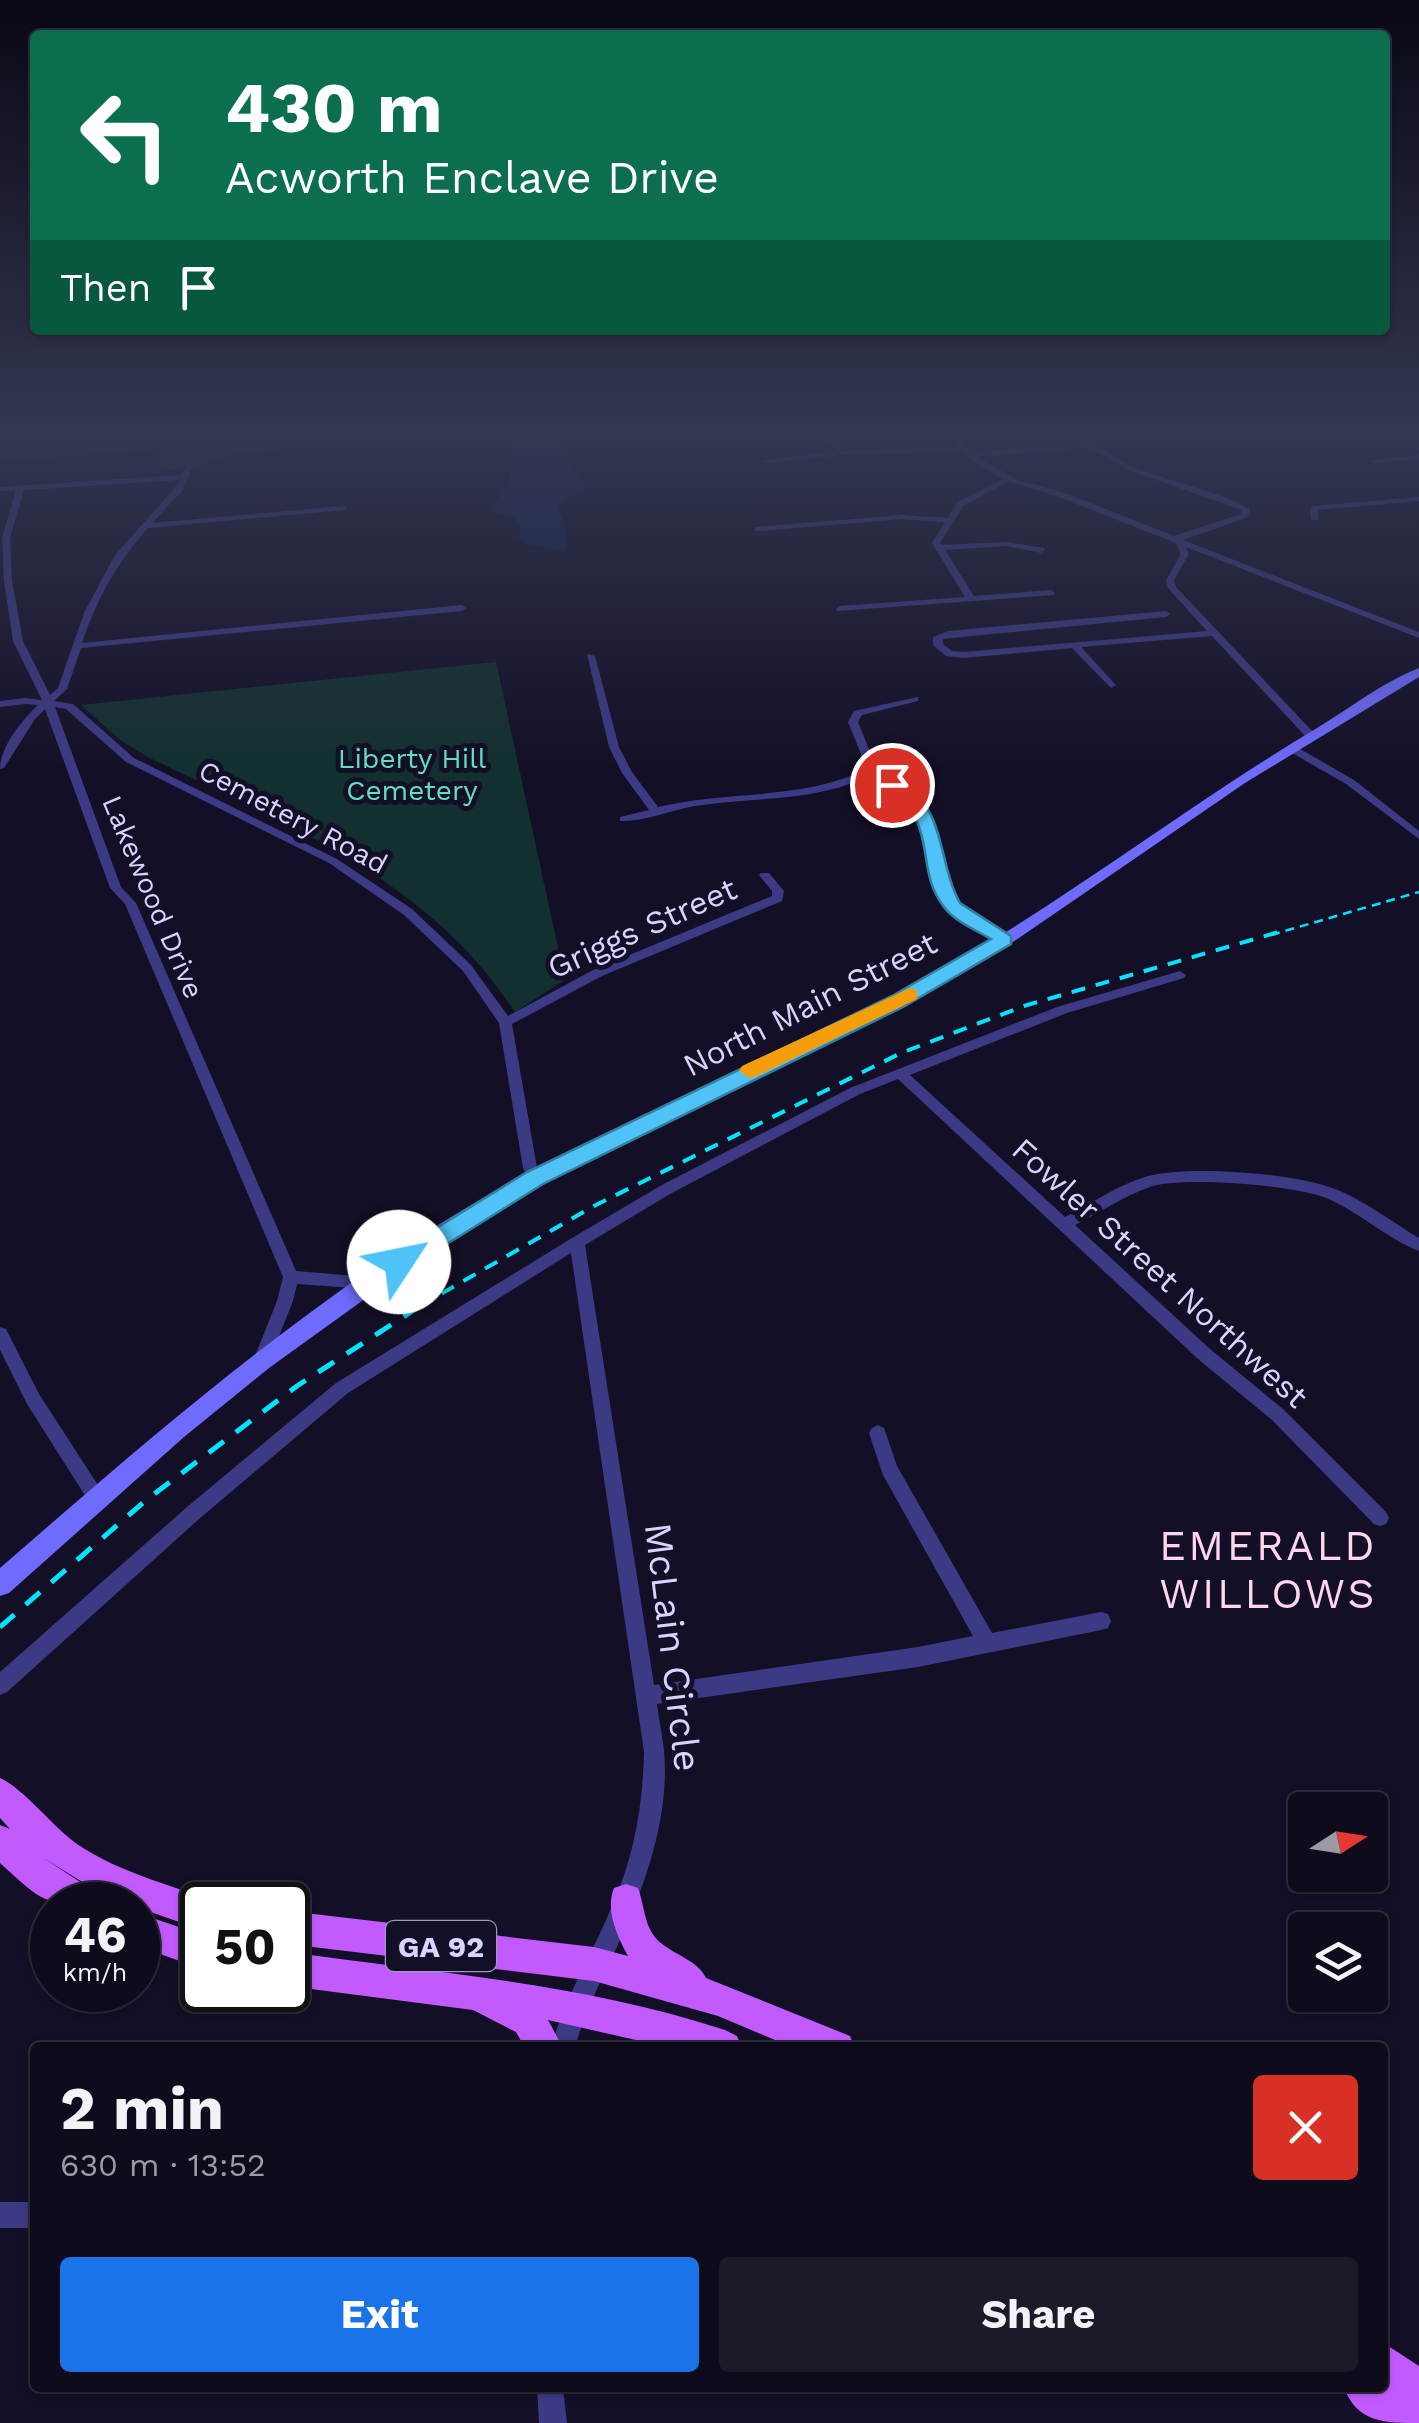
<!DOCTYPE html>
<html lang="en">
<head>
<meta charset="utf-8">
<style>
	body { margin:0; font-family:"Work Sans",sans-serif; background:#1c1929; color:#f1f3f6; height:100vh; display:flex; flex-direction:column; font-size:38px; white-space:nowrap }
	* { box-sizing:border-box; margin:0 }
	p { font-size:32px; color:#9b9ba3 }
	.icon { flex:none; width:55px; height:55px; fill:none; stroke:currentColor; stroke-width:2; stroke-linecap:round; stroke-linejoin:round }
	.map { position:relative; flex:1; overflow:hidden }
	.side { position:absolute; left:30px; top:2042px; width:1358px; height:350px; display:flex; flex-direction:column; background:#0e0b1c; border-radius:10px; box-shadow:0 2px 8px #0004,0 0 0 2px #2e2b3b }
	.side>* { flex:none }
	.guide { position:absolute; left:30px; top:30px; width:1360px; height:305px; border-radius:10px; box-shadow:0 2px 8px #0004,0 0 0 2px #2e2b3b; background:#0b6e4f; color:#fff; overflow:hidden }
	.needle { width:65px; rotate:78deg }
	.fabs { position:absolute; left:1288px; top:1792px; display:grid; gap:20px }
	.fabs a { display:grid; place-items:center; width:100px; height:100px; border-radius:10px; background:#0e0b1c; box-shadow:0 2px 8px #0004,0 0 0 2px #2e2b3b; font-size:50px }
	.speed { position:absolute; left:30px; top:1882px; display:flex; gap:20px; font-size:50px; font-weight:700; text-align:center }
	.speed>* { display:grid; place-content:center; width:130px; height:130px; border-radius:50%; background:#0e0b1c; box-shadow:0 2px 8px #0004,0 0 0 2px #2e2b3b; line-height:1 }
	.speed small { font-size:25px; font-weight:400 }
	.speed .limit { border:5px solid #111; border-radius:15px; background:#fff; color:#111 }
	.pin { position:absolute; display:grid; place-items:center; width:85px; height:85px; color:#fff; margin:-42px; border:5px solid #fff; border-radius:50%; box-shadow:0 2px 10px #0007 }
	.me { position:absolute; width:110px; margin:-55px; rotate:56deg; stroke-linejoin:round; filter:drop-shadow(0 0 8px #0008) }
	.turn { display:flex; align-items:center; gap:35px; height:210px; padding:0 30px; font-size:45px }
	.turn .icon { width:130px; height:130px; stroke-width:2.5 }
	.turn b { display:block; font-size:70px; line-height:85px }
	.then { display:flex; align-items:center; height:95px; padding:0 30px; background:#0003; gap:20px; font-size:38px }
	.round { display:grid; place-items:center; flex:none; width:105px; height:105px; border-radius:10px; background:#1c1929 }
	.summary { display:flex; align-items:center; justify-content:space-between; height:170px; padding:0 30px }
	h1 { font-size:60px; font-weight:700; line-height:75px }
	.primary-button { display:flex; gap:20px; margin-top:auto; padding:20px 30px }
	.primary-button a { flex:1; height:115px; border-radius:10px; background:#1a73e8; color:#fff; font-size:40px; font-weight:700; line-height:115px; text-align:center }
	.primary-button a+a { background:#1c1929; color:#f1f3f6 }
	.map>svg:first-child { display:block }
</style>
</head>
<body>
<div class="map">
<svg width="1419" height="2423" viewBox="0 0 1419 2423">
	<rect width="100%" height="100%" fill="#130f26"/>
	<g fill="#12302f">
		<path d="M0,431h339l-35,17 -73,7 -50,16 -21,-2 3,-20 -163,12z"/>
		<path d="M496,662l69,318 -50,32c-88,-135 -229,-187 -367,-255l-28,-17 -39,-35z"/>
	</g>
	<path fill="#0c2248" d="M454,431h104l11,35 17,19 -16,9 -12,14 8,21v23l-37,-7 -11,-7 3,-10 -7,-10 -24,-8c15,-19 31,-43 16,-67z"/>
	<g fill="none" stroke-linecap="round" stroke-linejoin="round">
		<g fill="#3d3a85" fill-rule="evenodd">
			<path d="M823,431h7l13,20 115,-4 -12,-16h7l19,22 111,-10 -14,-12c14,0 39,23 54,31 41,19 88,26 127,47l-2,8 -65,23 236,92v6l-233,-91 3,7 -15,26 2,7 139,147v4h-8l-95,-102 -131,11 33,36 2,2 -5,3 -39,-40 -109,10 -17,-2 -13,-11v-8l15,-6 218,-20 4,3 -4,3 -223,22v5l9,7 11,1 244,-21 -39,-43 -2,-8 15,-26 -5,-11 -117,-46 -50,-16 -46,25 -23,37 2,2 65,-3 37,6 1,2 -4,3 -34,-7 -62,4 29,46 77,-6 4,3 -1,2 -217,16 -1,-2 4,-3 125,-9 -33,-54 13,-21 -43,-3 -144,12h-3v-4l147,-12 46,3 9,-16 46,-23 -20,-11 -21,-17 -121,4 -74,8 -4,-2 73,-10zM1087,447l44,24 111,39 -1,4 -67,22 -109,-43 -49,-14 -39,-22z"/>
			<path d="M1419,455v4l-46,4 -4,-2z"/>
			<path d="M189,464l4,2 -11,25 -30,32 191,-17 4,2 -4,2 -195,18c-31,35 -51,70 -66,115l380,-38 4,3 -4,3 -381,37 -14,41 -13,12 19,3 61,54 203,101 75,50 59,56 37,51 85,-46 179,-74v-5l-13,-16 2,-2h8l15,18 -2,10 -180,75 -90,48 25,144 5,10 -7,6 -5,-2 -7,-14 -24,-145 -36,-52 -59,-56 -75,-52 -203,-101 -60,-53 -11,-2 66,180 15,16 160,368 72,6 6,1 2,5 -2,5 -6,1 -71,-5 -4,17 -26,65 -6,2 -6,-2 -2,-5 24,-60 6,-24 -158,-373 -15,-16 -65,-179 -10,10 -31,49 -4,1c0,-22 22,-49 38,-64l-12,-1 -26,3v-6l26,-3 16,2 -29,-59 -9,-60 -2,-43 14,-48 -16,1v-4l181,-12zM179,480l-4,8 -60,67 -31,58 -26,75 -8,7 -27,-54 -11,-60 -2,-43 14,-48z"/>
			<path d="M1419,497v4l-101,9v11l-7,-2 -1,-11 4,-2z"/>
			<path d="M587,654l8,2 24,91 13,25 26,35c66,-16 137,-7 200,-34l3,-19 -13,-32 6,-11 64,-14v4l-56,14 -4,7 13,32 -2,20c55,21 60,36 74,91 4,12 5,27 13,38 11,16 35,24 52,34v6c-10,0 -18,-6 -28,-11 -45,-24 -42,-45 -54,-90 -3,-13 -7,-26 -15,-36 -12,-15 -31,-21 -48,-27 -54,23 -111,18 -168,27 -25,4 -50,16 -75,15v-4l29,-7 -27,-37 -13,-26z"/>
			<path d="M1287,746h8l59,34 65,51v8l-73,-55 -59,-34z"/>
			<path d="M1180,971l6,4 -2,3 -117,35 -157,62 155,142c27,-14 55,-33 83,-41 42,-11 143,-3 184,12 29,10 60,34 87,50v13c-33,-13 -61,-40 -93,-53 -30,-13 -146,-22 -176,-11 -26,9 -51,26 -75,38l135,124 74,61 102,102 3,6 -3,6 -6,2 -6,-2 -102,-104 -74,-61 -300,-280 -38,15 -190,100 -85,51 69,440 264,-38 55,-11 -90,-161 -14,-42 3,-5 6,-3 6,3 13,38 95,167 109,-21 7,2 3,7 -3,7 -7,2 -183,37 -261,37c2,15 5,31 7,46 6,65 -18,134 -45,192 -16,35 -34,68 -44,106h-24c14,-52 42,-95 62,-144 21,-48 30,-99 31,-152l-73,-499 -223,140 -149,126 -192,173 -7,3v-23l187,-165 149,-124 236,-145 88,-52 190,-98 207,-81z"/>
			<path d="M0,1327l6,2 33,65 64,99 3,6 -3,6 -6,2 -6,-2 -64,-101 -27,-54z"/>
			<rect x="0" y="2202" width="35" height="26"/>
			<path d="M537,2388h26l4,35h-28z"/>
		</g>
		<path fill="#6f6bff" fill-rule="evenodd" d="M1419,668v9l-174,106 -235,161 -106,61 -362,178 -105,64 -168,121 -85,69 -175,156 -9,3v-28c166,-144 334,-291 528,-395 155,-83 320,-144 470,-236 108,-67 210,-144 319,-209 33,-20 66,-46 102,-60z"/>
		<g fill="#c25bff" fill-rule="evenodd">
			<path d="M0,1778c23,10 53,49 77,66 43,29 90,39 137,58l1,3h-13v25l-97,-34 -63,-39 55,36 4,12c-58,0 -58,-3 -101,-42v-38l10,4 -10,-11z"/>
			<path d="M626,1884l12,4c6,16 6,35 16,48 14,18 43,22 52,42l144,58 5,12h-61l-76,-32 -124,-35 -306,-37v-33l306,36 34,9c-11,-20 -23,-46 -14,-68z"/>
			<path d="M138,1913l64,22v34l-64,-23z"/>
			<path d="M288,1952c148,21 294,31 437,78l12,6 5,12h-71l-123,-28 15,28h-38l-9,-16 -43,-22 -185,-24z"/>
			<path d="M1382,2342l37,24v57c-34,0 -61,0 -75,-35h38z"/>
		</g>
		<path stroke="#00e5ff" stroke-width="2.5" stroke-dasharray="9 6" stroke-linecap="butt" d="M1271,935l148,-43"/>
		<path stroke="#00e5ff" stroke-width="4" stroke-dasharray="14 11" stroke-linecap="butt" d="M420,1306l174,-100 307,-153 123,-47 255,-74"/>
		<path stroke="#00e5ff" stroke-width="5" stroke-dasharray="19 15" stroke-linecap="butt" d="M0,1627l145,-126 152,-115 126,-82"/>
	</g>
	<linearGradient id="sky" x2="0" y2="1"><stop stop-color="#0a0815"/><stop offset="0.56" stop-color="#333752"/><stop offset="1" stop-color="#333752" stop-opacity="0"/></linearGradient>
	<rect width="1419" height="771" fill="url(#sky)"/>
	<path fill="#4fc3f7" stroke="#337fa1" stroke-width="2.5" d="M892,780c55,19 44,80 68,123l51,33v8l-106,62 -362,178 -136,85h-16l-4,-7 4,-6 136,-84 365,-176 99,-57c-15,-9 -37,-18 -47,-32 -32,-42 -2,-82 -58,-119v-6z"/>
	<path fill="#f59e0b" d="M910,988l7,2v9l-160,77 -8,2 -10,-7 3,-5z"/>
	<g text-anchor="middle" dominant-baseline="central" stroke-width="10" stroke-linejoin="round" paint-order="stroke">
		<g font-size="28" fill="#5fe0c0" stroke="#130f26">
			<text x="412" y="758">Liberty Hill<tspan x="412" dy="32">Cemetery</tspan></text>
		</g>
		<g font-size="28" fill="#d9d4ff" stroke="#130f26">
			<text transform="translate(293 817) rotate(28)">Cemetery Road</text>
			<text transform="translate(153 897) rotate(67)">Lakewood Drive</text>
		</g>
		<rect fill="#130f26" stroke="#9e99be" stroke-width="2.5" x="386" y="1921" width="110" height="50" rx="8"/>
		<g font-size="30" font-weight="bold" fill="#d9d4ff">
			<text x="441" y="1946">GA 92</text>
		</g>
		<g font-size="32" fill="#d9d4ff" stroke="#130f26">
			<text transform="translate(642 928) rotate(-24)">Griggs Street</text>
			<text transform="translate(810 1004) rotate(-27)">North Main Street</text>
			<text transform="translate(1160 1273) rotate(42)">Fowler Street Northwest</text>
		</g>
		<g font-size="38" fill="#d9d4ff" stroke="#130f26">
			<text transform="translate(673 1647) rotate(83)">McLain Circle</text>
		</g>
		<g font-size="42" letter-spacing="2.5" fill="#ffd6f0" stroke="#130f26">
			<text x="1268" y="1545">EMERALD<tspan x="1268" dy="48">WILLOWS</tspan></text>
		</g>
	</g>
</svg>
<div class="fabs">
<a><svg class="needle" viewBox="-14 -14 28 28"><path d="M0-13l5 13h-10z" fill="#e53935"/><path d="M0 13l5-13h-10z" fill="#9b9ba3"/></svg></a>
<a><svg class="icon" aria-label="layers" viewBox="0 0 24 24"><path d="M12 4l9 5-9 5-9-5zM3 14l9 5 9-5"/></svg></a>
</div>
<div class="speed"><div>46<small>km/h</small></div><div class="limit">50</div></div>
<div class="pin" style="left:892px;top:785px;background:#d93025"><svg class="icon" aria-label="arrive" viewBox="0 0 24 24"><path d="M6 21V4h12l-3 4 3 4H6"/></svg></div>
<svg class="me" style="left:399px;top:1262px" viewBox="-20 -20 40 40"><circle r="19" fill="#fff"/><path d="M0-13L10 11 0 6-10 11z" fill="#4fc3f7"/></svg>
<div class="guide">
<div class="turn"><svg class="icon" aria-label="left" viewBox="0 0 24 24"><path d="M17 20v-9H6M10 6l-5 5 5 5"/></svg><div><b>430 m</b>Acworth Enclave Drive</div></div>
<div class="then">Then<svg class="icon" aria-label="arrive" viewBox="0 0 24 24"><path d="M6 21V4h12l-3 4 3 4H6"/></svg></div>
</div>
<section class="side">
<div class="summary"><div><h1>2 min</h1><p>630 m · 13:52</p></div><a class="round" style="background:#d93025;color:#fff"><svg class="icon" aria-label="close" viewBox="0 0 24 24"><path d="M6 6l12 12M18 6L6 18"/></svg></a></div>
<div class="primary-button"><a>Exit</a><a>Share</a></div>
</section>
</div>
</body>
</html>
